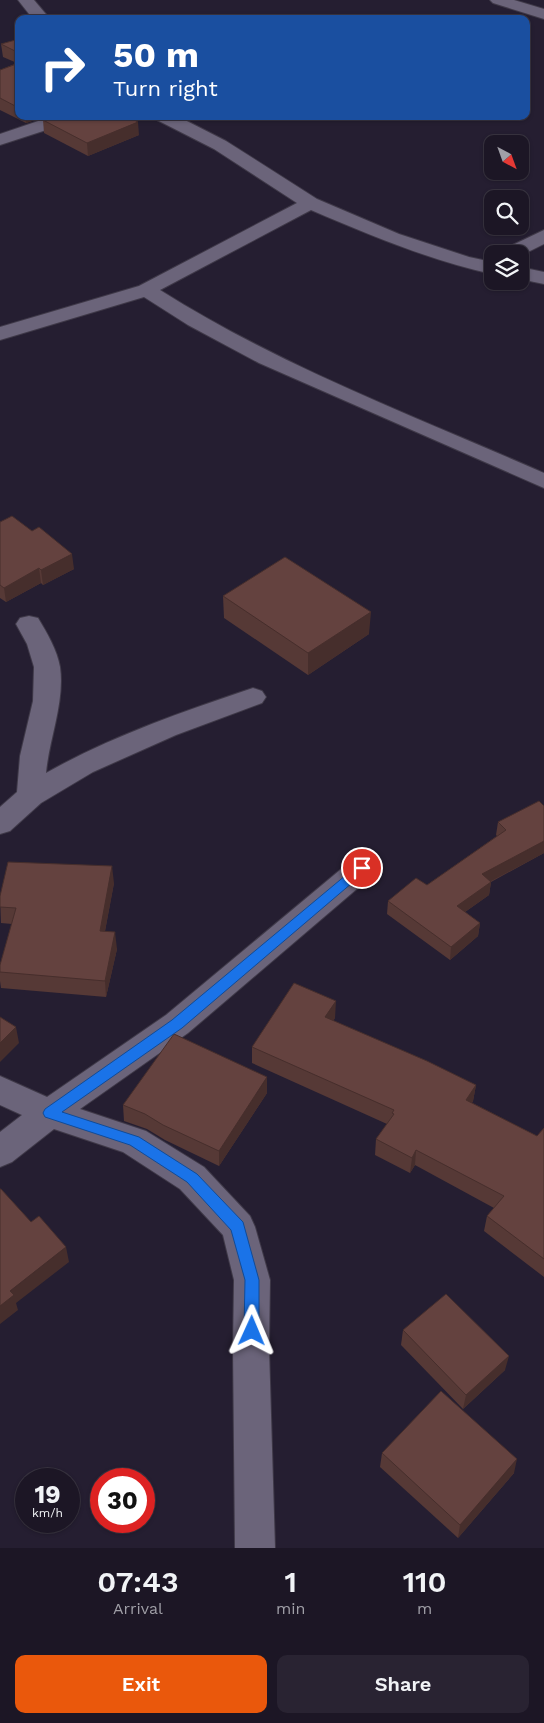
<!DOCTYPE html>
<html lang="en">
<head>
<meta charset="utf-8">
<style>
	body { margin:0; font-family:"Work Sans",sans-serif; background:#292332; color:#f1f3f6; height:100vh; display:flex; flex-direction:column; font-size:19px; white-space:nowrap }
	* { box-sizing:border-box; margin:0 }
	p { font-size:16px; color:#a09fa7 }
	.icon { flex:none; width:28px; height:28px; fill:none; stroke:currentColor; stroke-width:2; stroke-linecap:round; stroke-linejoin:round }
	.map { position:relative; height:1548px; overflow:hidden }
	.details { display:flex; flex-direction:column; background:#1c1625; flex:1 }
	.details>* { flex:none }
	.banner { position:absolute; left:15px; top:15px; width:515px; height:105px; border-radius:10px; box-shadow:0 1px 4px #0004,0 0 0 1px #3a3542; background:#1a4fa0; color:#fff; overflow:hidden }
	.needle { width:32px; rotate:139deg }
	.fabs { position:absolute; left:484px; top:135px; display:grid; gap:10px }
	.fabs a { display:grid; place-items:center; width:45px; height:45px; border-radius:10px; background:#1c1625; box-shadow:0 1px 4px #0004,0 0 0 1px #3a3542; font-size:25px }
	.speed { position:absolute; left:15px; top:1468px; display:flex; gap:10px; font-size:25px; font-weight:700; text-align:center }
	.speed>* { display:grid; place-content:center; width:65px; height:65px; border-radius:50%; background:#1c1625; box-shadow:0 1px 4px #0004,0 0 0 1px #3a3542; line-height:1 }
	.speed small { font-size:12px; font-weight:400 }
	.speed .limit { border:8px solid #d22; background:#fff; color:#111 }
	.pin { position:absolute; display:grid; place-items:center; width:42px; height:42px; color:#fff; margin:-21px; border:2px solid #fff; border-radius:50%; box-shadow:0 1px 5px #0007 }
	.me { position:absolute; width:55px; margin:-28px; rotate:1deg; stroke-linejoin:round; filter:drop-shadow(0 0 4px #0008) }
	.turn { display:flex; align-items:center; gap:18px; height:105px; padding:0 15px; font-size:22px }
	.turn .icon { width:65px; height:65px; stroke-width:2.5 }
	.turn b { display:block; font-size:35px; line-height:42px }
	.eta { display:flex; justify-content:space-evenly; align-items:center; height:85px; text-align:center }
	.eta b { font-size:30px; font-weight:600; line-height:35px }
	.button { display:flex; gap:10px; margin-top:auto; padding:10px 15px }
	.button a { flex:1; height:58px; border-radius:10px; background:#ea580c; color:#fff; font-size:20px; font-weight:600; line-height:58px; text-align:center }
	.button a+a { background:#292332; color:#f1f3f6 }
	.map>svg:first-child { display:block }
</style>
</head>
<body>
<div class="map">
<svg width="544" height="1548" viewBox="0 0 544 1548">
	<rect width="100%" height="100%" fill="#251e31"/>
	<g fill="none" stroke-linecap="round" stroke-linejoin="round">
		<defs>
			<g id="street">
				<path d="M18,0h16l16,19h-17z"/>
				<path d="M490,0h24l30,9v10l-51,-16z"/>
				<path d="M53,116h26l-2,4 -77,25v-11z"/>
				<path d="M155,116h22l49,25 91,58 82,35 70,23 23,5v12c-63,-14 -122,-39 -181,-64l-151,80c120,76 254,126 384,183v15l-285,-125 -71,-38 -44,-28 -144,43v-13l139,-41 158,-83 -83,-54 -57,-29z"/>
				<path d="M544,230v14l-24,12v-2h-20l2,-4z"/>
				<path d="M520,267l24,5v12l-24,-5z"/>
				<path d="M29,616l9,2c9,15 19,32 22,49 5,35 -11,72 -14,106 62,-35 130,-59 198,-82l9,-3 9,3 4,6 -4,6 -86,32 -83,37 -52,31 -31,28 -10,3v-27l17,-15 3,-36 13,-55 1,-34 -7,-23 -11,-20 4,-6z"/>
				<path d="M362,857l10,3 4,8 -4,8 -184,157 -108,76 66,22 58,36 46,49 5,11 15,53 -1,68 6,200h-40l-2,-200 1,-68 -11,-45 -43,-46 -57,-37 -69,-23 -42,33 -12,5v-35l22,-17 -22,-10v-29l47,21 119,-82 186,-155z"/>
			</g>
		</defs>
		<use href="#street" stroke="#3f3948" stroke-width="2"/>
		<use href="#street" fill="#6b647a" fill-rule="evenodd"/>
	</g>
	<g fill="#563936">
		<path d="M19,39v77h28l-21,7 -26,-13v-40l17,-7 -14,-6 -2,-13z"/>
		<path d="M43,120l96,15 -51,21 -44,-23z"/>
		<path d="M0,522l74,47 -31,16 -2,-2 -35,19 -6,-4z"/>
		<path d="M223,596l146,38 -61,41 -84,-57z"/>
		<path d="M544,806v47l-53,29 -2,13 -24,17 15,11 -2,13 -28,24 -63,-46 1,-13 39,-16 70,-49 -1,-1 2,-13z"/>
		<path d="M114,883l-9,48 12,18 -11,48 -105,-9 -1,-7v-16l12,-41 -11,-1 -1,-27z"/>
		<path d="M335,1018l-2,3 143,64 -3,16 -1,2 65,33 7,-8v149l-60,-46 3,-15 7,-8 -79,-43 -5,8 -35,-18 1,-16 11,-15 -135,-61v-16z"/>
		<path d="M267,1093l-48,73 -54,-26 -18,-11 -23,-8 -1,-16z"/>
		<path d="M403,1330l102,40 -42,39 -62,-64z"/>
		<path d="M382,1453l132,20 -56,65 -78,-71z"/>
	</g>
	<g fill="#462e2c">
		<path d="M25,116h22l-21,7z"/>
		<path d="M138,122l1,13 -51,21 -1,-13z"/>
		<path d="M72,554l2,15 -31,16 -2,-15z"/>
		<path d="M39,568l2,15 -35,19 -2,-14z"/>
		<path d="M371,612l-2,22 -61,41v-22z"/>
		<path d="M544,841v12l-64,34 2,-13z"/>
		<path d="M112,866l2,17 -12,64 -2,-16z"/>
		<path d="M491,882l-2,13 -34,24 2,-13z"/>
		<path d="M480,923l-2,13 -28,24 1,-13z"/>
		<path d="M115,932l2,17 -11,48 -1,-16z"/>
		<path d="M336,1001l-1,17 -10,16v-17z"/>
		<path d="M16,1027l3,16 -19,19v-19z"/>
		<path d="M267,1077v16l-48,73v-15z"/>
		<path d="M476,1085l-3,16 -10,15 3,-16z"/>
		<path d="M416,1150l-1,15 -5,8 2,-15z"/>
		<path d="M66,1247l3,15 -53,41 2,7 -18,14v-18l10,-15z"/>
		<path d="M509,1356l-4,14 -42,39 3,-14z"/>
		<path d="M517,1459l-3,14 -56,65 2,-13z"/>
	</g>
	<g fill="#64423f" stroke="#462e2c">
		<path d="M19,39v14l-18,-9z"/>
		<path d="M19,63v45l-19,-10v-28z"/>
		<path d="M54,116h73l11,6 -51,21 -44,-23z"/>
		<path d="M12,516l20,15 7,-4 33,27 -31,16 -2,-2 -35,20 -4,-3v-63z"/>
		<path d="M285,557l86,55 -63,41 -85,-57z"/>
		<path d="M539,801l5,5v35l-62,33 9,8 -34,24 23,17 -29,24 -63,-46 28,-23 11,7 79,-55 -8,-8z"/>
		<path d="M8,862l104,4 -12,65 15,1 -10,49 -105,-9v-7l16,-57 -16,-1v-11z"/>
		<path d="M294,983l42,18 -11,16 102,44 49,24 -10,15 71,36 7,-8v131l-57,-43 17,-20 -88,-46 -4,8 -36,-19 18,-25 -2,-1 2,-3 -142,-63z"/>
		<path d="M0,1017l16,10 -16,16z"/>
		<path d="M174,1034l93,43 -48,74 -56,-26 -18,-11 -22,-9z"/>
		<path d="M0,1189h1l30,33 8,-6 27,31 -56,44 4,4 -14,11z"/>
		<path d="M446,1294l63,62 -43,39 -63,-65z"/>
		<path d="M441,1391l76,68 -57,66 -78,-72z"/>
	</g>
	<path fill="#1a73e8" stroke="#114b97" d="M362,863l6,5 -2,3 -184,157 -120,84 77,25 58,37 46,48 16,58v51l-2,5 -5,2 -6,-2 -2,-5 1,-51 -14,-50 -44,-48 -57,-37 -85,-28 -2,-4 2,-4 127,-89 186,-155z"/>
</svg>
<div class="fabs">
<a><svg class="needle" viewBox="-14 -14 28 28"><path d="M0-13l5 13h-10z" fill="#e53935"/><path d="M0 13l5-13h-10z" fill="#a09fa7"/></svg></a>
<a><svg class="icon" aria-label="search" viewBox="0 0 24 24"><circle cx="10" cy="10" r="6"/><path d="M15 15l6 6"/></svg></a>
<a><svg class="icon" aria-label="layers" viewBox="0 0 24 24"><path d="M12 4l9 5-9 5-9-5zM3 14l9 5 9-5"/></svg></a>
</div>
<div class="speed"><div>19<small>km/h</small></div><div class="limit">30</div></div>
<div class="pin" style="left:362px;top:868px;background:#d93025"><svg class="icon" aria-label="arrive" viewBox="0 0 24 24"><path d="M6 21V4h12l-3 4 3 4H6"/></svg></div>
<svg class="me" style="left:252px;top:1331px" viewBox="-20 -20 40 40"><path d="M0-17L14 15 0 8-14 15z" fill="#1a73e8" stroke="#fff" stroke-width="4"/></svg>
<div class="banner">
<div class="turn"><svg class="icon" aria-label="right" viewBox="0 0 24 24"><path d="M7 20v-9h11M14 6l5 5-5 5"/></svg><div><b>50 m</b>Turn right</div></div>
</div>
</div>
<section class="details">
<div class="eta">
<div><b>07:43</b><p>Arrival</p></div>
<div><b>1</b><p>min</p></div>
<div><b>110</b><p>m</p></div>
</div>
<div class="button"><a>Exit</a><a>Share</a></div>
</section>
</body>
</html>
